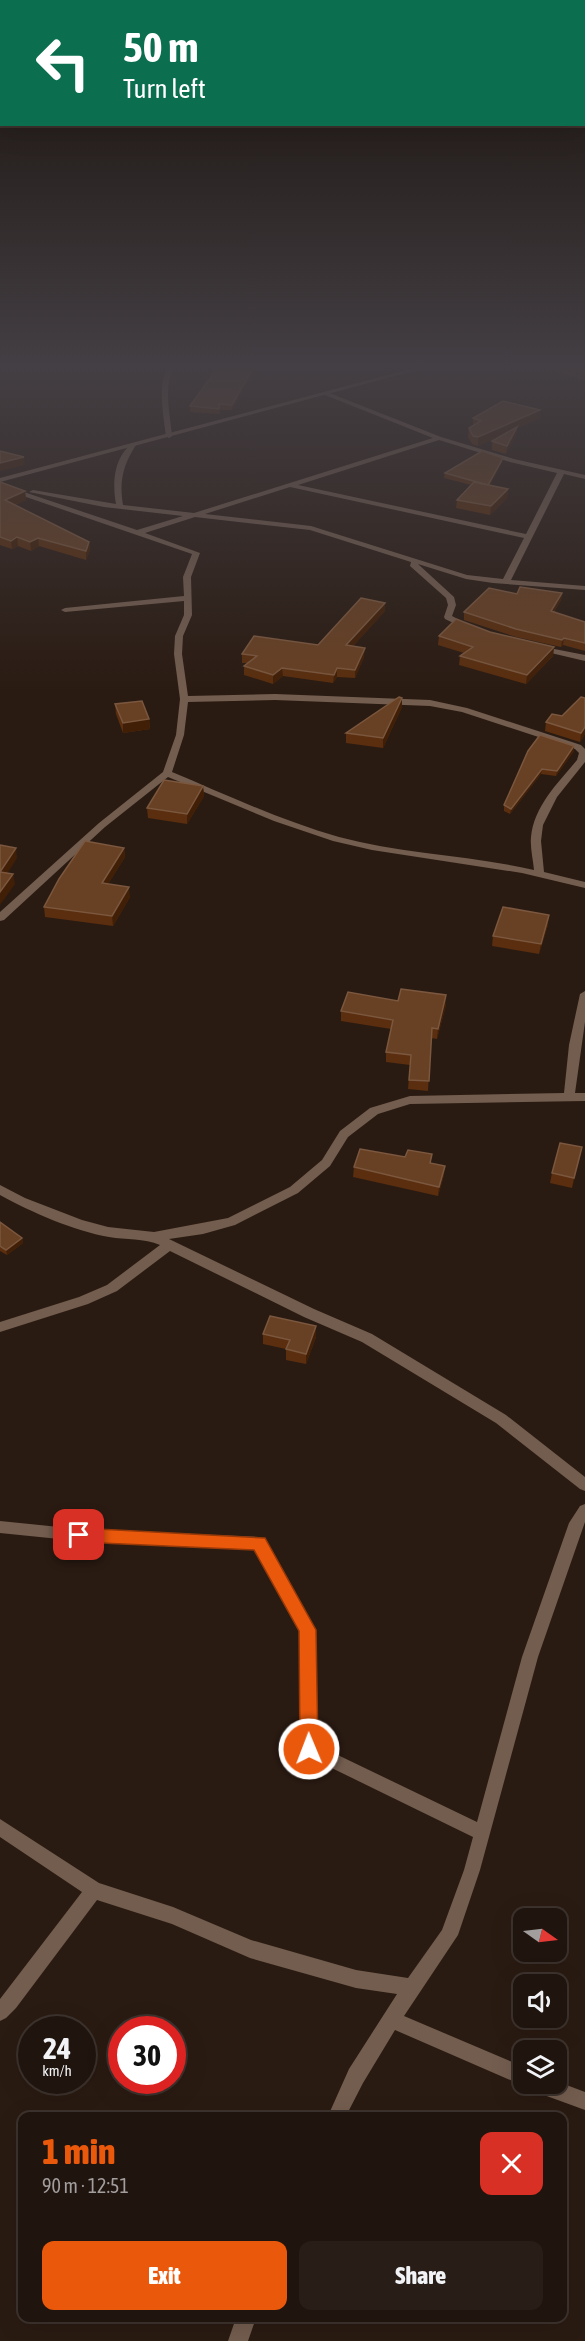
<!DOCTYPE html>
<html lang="en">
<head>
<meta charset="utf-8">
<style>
	body { margin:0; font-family:"Asap Condensed",sans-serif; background:#281d17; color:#f1f3f6; height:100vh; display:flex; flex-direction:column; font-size:22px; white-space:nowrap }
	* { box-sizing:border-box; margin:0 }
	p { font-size:20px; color:#a29e9e }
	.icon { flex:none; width:33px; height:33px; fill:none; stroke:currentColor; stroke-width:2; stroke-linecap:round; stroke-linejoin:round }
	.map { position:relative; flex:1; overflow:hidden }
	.side { position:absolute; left:18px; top:2112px; width:549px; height:210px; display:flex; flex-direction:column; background:#20140e; border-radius:12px; box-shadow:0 6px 24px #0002,0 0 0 2px #3d332e }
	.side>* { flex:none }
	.top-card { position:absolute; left:0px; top:0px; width:585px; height:126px; box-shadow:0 6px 24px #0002,0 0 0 2px #3d332e; background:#0b6e4f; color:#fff; overflow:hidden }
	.needle { width:39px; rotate:104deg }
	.buttons { position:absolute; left:513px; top:1908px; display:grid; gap:12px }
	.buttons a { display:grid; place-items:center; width:54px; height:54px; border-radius:12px; background:#20140e; box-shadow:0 6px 24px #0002,0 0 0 2px #3d332e; font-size:30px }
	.speed { position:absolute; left:18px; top:2016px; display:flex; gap:12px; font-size:30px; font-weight:700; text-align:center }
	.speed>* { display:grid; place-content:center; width:78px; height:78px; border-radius:50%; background:#20140e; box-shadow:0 6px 24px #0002,0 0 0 2px #3d332e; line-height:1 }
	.speed small { font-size:15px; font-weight:400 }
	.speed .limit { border:9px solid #d22; background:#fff; color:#111 }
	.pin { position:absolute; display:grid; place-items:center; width:51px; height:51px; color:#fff; margin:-26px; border-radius:12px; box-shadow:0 3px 9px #0006 }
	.me { position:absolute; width:66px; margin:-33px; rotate:359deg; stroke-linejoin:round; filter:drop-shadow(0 0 4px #0008) }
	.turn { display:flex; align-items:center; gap:21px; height:126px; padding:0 24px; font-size:27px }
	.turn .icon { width:78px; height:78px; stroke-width:2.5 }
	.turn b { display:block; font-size:42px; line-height:51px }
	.round { display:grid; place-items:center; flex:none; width:63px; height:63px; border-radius:12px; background:#281d17 }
	.summary { display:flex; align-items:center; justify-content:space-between; height:102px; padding:0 24px }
	h1 { font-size:36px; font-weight:800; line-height:45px; color:#ea580c }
	.button { display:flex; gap:12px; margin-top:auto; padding:12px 24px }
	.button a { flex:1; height:69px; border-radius:12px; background:#ea580c; color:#fff; font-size:24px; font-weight:800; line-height:69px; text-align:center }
	.button a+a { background:#281d17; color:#f1f3f6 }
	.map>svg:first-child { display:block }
</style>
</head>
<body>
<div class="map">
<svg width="585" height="2341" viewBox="0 0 585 2341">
	<rect width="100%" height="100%" fill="#2a1b12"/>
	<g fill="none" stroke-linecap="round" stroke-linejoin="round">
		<g fill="#735d4f" fill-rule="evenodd">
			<path d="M169,363h6c-12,24 -5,48 -3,73l-3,2 -3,-2c-3,-25 -9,-50 3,-73z"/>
			<path d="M327,392l114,45 73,22 71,16v4l-21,-5 -53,106 74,6v4l-92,-7 -27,-4 -48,-15 36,33 2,8 -4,11 19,10 1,2 -4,2 -23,-11 -1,-2 4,-12 -2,-7 -36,-32 1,-4 -101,-32 -115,-13 -50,16 55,20 -9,24 1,38 -9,21 -1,18 6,42 87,-2 155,6 37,8 114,37 4,4v13l-28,35 -14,28 -2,16 3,31 41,10v6l-63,-15 -150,-23 -39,-9 -59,-20 -106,-44 -63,50 -101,93 -4,1v-9l99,-89 64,-51 13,-37 4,-36 -6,-45 1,-18 9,-21v-14l-119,11 -4,-2 4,-2 119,-12 -1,-19 9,-23 -192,-66v-4l137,46 46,-14 -79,-9 -75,-15 4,-2 83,14c-4,-21 -2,-48 17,-61l3,2c-13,20 -17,36 -13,60l71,8 239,-75 -108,-43 -1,-1zM439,440l71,22 47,11 -31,61 -228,-49zM290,487l234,51 -21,41 -36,-4 -156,-49 -106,-12zM275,700l155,6 32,6 113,37 4,4 -2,7c-19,23 -43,46 -46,77 -1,11 2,22 3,33 -64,-15 -132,-16 -195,-33 -57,-16 -112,-42 -167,-65l12,-37 4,-33z"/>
			<path d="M534,645l51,10v6l-51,-12z"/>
			<path d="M585,991v31l-10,71h10v8l-175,3 -32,10 -30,23 -18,29 -32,27 -63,32 -32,9 -34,5 145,70 58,25 134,81 79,62v14l-5,-2 -84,-66 -134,-81 -58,-25 -134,-66 -53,40 -29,13 -88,28v-10l79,-25 28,-12 53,-40c-16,-7 -34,-5 -51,-8 -35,-6 -78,-25 -109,-42v-10l25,13 57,22 26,7 46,5 74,-14 62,-31 32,-27 18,-29 30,-23 40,-12 154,-3 5,-48 11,-51z"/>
			<path d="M585,1504v18l-47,135 -58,213 -22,65 -54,81 120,51v17h7l-7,2 -129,-56 -32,53 -17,33h-18l21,-47 48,-75 -41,-6 -106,-30 -78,-34 -75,-24 -81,108 -10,10 -6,3v-22l82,-107 -82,-55v-18l99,64 74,24 78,33 105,30 52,8 34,-48 22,-60 9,-33 -170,-83 -2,-5 -1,-117 -45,-83 -176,-8 -79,-8v-12l79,8 180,8 5,2 52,92 1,114 160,77 45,-165 47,-134 11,-17z"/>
			<path d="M556,2081l29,11v18l-52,-19 -2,-7h25z"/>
			<path d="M236,2318h20l-8,23h-20z"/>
		</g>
		<path fill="#735d4f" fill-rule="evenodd" d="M433,363h10l-443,119v-4z"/>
	</g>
	<g fill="#5a2e0e">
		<path d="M540,363h45v18l-46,-15z"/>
		<path d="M252,376l-20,34h-13l1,4 -30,-2v-6z"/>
		<path d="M473,418h67l-23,10 -1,7 -10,19 -14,-4v-9l16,-9 -30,14 -6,-2 -4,-7 1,-9 4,-2z"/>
		<path d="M503,458l-1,4 -12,23 18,4 -1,9 -17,17 -34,-7 1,-8 14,-15 -27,-7 1,-5z"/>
		<path d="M0,482l25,9 1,9 -11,5 74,37 1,8 -4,10 -47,-14 -8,5 -13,-5 -6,3 -12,-4z"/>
		<path d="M562,593l-1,7 -7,12 31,10v29l-22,-6 -2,2 -45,-10 -52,-17v-8l53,-18z"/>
		<path d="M385,611l-32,35 11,11 -9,21 -18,-1 -4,6 -50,-7 -10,8 -29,-9v-9l4,-3h-6v-9l76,-9z"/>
		<path d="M490,632l64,15 -1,9 -27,28 -67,-19 1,-9 4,-3 -26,-8 1,-9z"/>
		<path d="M115,704l34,15 1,10 -27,4 -7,-19z"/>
		<path d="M402,707l-19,41 -37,-5v-10z"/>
		<path d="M546,722l39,12 -5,8 -35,-11z"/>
		<path d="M528,751h46l-18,25 -15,-2 -31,40 -6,-3v-6z"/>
		<path d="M203,786l1,10 -17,28 -39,-6 -1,-10z"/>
		<path d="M124,848l1,9 -17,27 22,13 -17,29 -68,-9 -1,-10z"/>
		<path d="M548,925l-9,29 -47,-8 1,-10z"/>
		<path d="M446,995v10l-9,34 -6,-1 -3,53 -20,-2 2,-24 -24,-3v-10l5,-23 -50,-8v-10l57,-10z"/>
		<path d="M582,1147l-10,41 -22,-5 2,-10z"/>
		<path d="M431,1163l13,12 -6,21 -85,-19 1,-10z"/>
		<path d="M0,1222l22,16 1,5 -16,12 -7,-4z"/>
		<path d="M263,1334l53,3 -10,27 -20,-4v-11l-23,-5z"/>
	</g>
	<g fill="#411f07">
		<path d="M259,363h6l-13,13 -20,34v-5l20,-35z"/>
		<path d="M540,410v8l-23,10 -1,7 -10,19 1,-8 9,-17 -38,17v-9z"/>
		<path d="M24,457l1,8 -25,6v-8z"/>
		<path d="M503,458l-1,4 -14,28v-5z"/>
		<path d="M508,489l-1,9 -17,17 1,-9z"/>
		<path d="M25,491l1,9 -20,8 -1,-8z"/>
		<path d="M17,537l1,9 -6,3 -1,-8z"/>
		<path d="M38,538l1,8 -8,5 -1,-9z"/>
		<path d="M89,542l1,8 -4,10v-9z"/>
		<path d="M562,593l-1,7 -11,18 1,-7z"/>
		<path d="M385,603v8l-39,43v-9z"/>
		<path d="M564,638l-1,7 -2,2 1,-7z"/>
		<path d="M554,647l-1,9 -27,28 1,-9z"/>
		<path d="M365,648l-1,9 -9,21v-8z"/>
		<path d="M282,668l1,8 -10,8v-9z"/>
		<path d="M337,668v9l-4,6 1,-8z"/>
		<path d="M402,698v9l-19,41v-10z"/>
		<path d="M149,719l1,10 -27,4v-10z"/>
		<path d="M585,727v7l-5,8 1,-9z"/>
		<path d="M574,746v5l-18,25 1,-5z"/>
		<path d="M542,769l-1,5 -31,40 1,-5z"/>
		<path d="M203,786l1,10 -17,28v-10z"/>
		<path d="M16,848l1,10 -15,24 -2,-10z"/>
		<path d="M124,848l1,9 -22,35 -1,-9z"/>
		<path d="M13,874l2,10 -15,21v-13z"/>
		<path d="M129,887l1,10 -17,29 -1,-10z"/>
		<path d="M549,915l-1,10 -9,29 2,-10z"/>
		<path d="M446,995v10l-9,34 1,-10z"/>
		<path d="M582,1147l-2,11 -8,30 2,-10z"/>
		<path d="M445,1166l-1,9 -6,21 1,-9z"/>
		<path d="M22,1238l1,5 -16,12 -1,-5z"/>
		<path d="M316,1326v11l-10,27v-10z"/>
	</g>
	<g fill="#684023" stroke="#7a573e" stroke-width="1.5">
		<path d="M221,363h38l-7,7 -20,35 -13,-1v5l-29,-3z"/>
		<path d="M556,363h29v9z"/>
		<path d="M503,401l37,9 -62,27 -5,-1 -4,-8 12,-7 -8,-3z"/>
		<path d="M517,427l-10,19 -15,-5z"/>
		<path d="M0,451l24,6 -24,6z"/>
		<path d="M482,451l21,7 -15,27 -43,-12z"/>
		<path d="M0,482l25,9 -20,9 84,42 -3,9 -48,-13 -8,4 -13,-5 -6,4 -11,-4z"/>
		<path d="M474,482l34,7 -17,17 -34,-6z"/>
		<path d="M520,587l42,6 -11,18 34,11v21l-21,-5 -2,2 -46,-11 -52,-17 25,-24 28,6z"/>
		<path d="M361,598l24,5 -39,42 19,3 -10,22 -18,-2 -3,7 -52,-7 -9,7 -29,-9 13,-10 -15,-2 12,-18 64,9z"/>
		<path d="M456,619l34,13 64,15 -27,28 -67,-19 13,-9 -34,-11z"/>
		<path d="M399,697l3,1 -19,40 -37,-5z"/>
		<path d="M581,697l4,1v29l-4,6 -35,-11 6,-8 10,2z"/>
		<path d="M142,701l7,18 -26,4 -8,-19z"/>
		<path d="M540,735l34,11 -17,25 -15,-2 -31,40 -7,-4 24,-54z"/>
		<path d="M164,780l39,6 -16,28 -40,-6z"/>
		<path d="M85,841l39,7 -22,35 27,4 -17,29 -68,-9 15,-28z"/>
		<path d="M0,845l16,3 -16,24 13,2 -13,18z"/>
		<path d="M503,907l46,8 -8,29 -48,-8z"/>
		<path d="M401,989l45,6 -8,34 -6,-1 -3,53 -20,-1 2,-25 -25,-3 7,-32 -52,-9 7,-19 50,9z"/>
		<path d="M560,1143l22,4 -8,31 -22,-5z"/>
		<path d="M360,1149l45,8 3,-7 24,4 -2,9 15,3 -6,21 -85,-20z"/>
		<path d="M0,1222l22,16 -16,12 -6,-4z"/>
		<path d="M270,1316l46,10 -10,28 -20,-5 4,-9 -27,-6z"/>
	</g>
	<linearGradient id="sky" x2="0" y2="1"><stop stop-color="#170f0a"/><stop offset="0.53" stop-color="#443f44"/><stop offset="1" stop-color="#443f44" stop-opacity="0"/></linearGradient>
	<rect width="585" height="691" fill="url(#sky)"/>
	<path fill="#ea580c" stroke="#983908" stroke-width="1.5" d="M79,1528l186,10 51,92 2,119 -2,7 -7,2 -6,-2 -3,-7 -1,-118 -45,-81 -175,-8 -6,-2 -2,-5 2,-5z"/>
</svg>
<div class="buttons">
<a><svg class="needle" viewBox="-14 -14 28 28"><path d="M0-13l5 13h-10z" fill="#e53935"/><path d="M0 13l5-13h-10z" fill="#a29e9e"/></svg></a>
<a><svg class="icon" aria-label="sound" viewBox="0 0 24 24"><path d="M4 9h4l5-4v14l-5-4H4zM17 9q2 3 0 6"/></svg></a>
<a><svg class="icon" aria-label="layers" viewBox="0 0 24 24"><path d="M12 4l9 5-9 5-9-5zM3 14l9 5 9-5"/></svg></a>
</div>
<div class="speed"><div>24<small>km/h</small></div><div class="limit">30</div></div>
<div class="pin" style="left:79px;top:1535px;background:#d93025"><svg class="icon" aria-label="arrive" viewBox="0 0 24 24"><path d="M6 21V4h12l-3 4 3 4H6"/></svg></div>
<svg class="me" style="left:309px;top:1749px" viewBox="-20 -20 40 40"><circle r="17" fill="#ea580c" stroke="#fff" stroke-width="3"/><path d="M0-11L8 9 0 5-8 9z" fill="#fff"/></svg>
<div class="top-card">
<div class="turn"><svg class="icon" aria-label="left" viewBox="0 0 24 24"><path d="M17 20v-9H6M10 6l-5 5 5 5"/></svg><div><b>50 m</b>Turn left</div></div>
</div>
<section class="side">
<div class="summary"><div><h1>1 min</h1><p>90 m · 12:51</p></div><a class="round" style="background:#d93025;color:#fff"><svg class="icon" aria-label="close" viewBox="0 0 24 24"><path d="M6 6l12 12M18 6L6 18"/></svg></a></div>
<div class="button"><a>Exit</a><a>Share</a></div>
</section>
</div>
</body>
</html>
